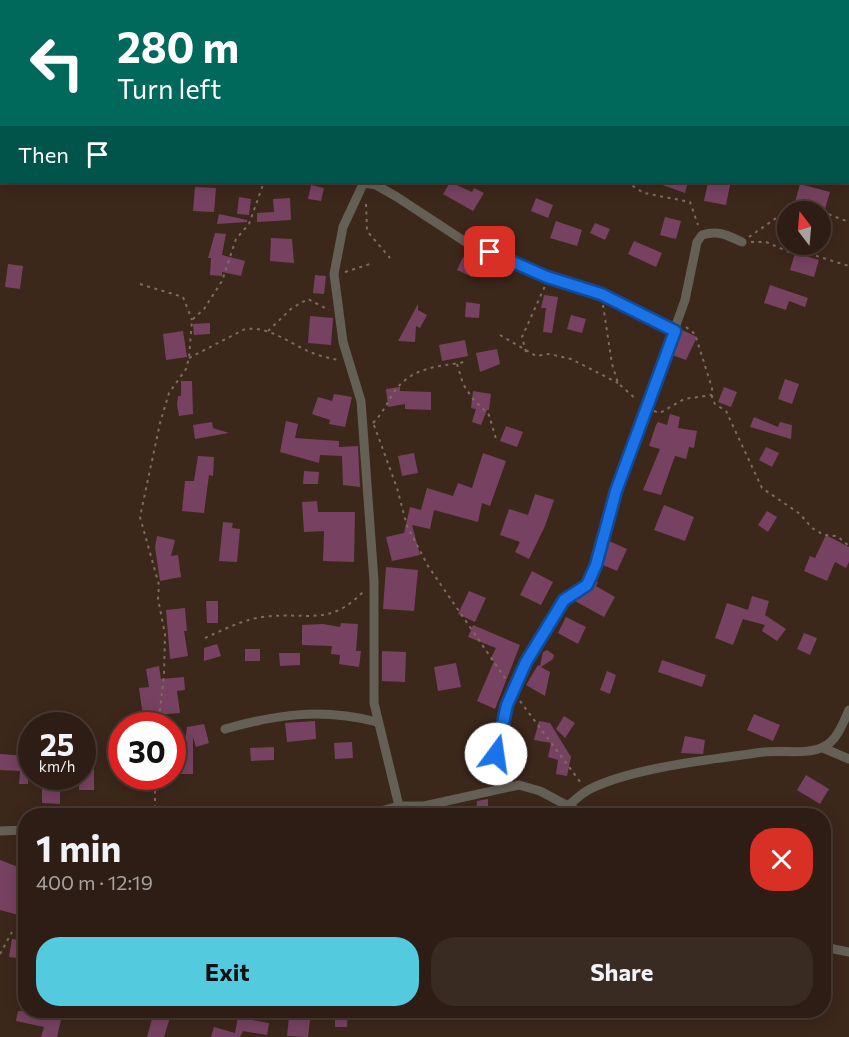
<!DOCTYPE html>
<html lang="en">
<head>
<meta charset="utf-8">
<style>
	body { margin:0; font-family:Commissioner,sans-serif; background:#392a22; color:#f1f3f6; height:100vh; display:flex; flex-direction:column; font-size:22px; white-space:nowrap }
	* { box-sizing:border-box; margin:0 }
	p { font-size:20px; color:#a7a2a0 }
	.icon { flex:none; width:33px; height:33px; fill:none; stroke:currentColor; stroke-width:2; stroke-linecap:round; stroke-linejoin:round }
	.map { position:relative; flex:1; overflow:hidden }
	.details { position:absolute; left:18px; top:808px; width:813px; height:210px; display:flex; flex-direction:column; background:#2d1d14; border-radius:24px; box-shadow:0 3px 15px #0003,0 0 0 2px #483b34 }
	.details>* { flex:none }
	.top-card { position:absolute; left:0px; top:0px; width:849px; height:183px; box-shadow:0 3px 15px #0003,0 0 0 2px #483b34; background:#00695c; color:#fff; overflow:hidden }
	.needle { width:39px; rotate:344deg }
	.fabs { position:absolute; left:777px; top:201px; display:grid; gap:12px }
	.fabs a { display:grid; place-items:center; width:54px; height:54px; border-radius:50%; background:#2d1d14; box-shadow:0 3px 15px #0003,0 0 0 2px #483b34; font-size:30px }
	.speed { position:absolute; left:18px; top:712px; display:flex; gap:12px; font-size:30px; font-weight:700; text-align:center }
	.speed>* { display:grid; place-content:center; width:78px; height:78px; border-radius:50%; background:#2d1d14; box-shadow:0 3px 15px #0003,0 0 0 2px #483b34; line-height:1 }
	.speed small { font-size:15px; font-weight:400 }
	.speed .limit { border:9px solid #d22; background:#fff; color:#111 }
	.pin { position:absolute; display:grid; place-items:center; width:51px; height:51px; color:#fff; margin:-26px; border-radius:12px; box-shadow:0 3px 9px #0006 }
	.me { position:absolute; width:66px; margin:-33px; rotate:14deg; stroke-linejoin:round; filter:drop-shadow(0 0 4px #0008) }
	.turn { display:flex; align-items:center; gap:21px; height:126px; padding:0 18px; font-size:27px }
	.turn .icon { width:78px; height:78px; stroke-width:2.5 }
	.turn b { display:block; font-size:42px; line-height:51px }
	.then { display:flex; align-items:center; height:57px; padding:0 18px; background:#0003; gap:12px; font-size:22px }
	.round { display:grid; place-items:center; flex:none; width:63px; height:63px; border-radius:24px; background:#392a22 }
	.overview { display:flex; align-items:center; justify-content:space-between; height:102px; padding:0 18px }
	h1 { font-size:36px; font-weight:700; line-height:45px }
	.button { display:flex; gap:12px; margin-top:auto; padding:12px 18px }
	.button a { flex:1; height:69px; border-radius:24px; background:#54cade; color:#111; font-size:24px; font-weight:700; line-height:69px; text-align:center }
	.button a+a { background:#392a22; color:#f1f3f6 }
	.map>svg:first-child { display:block }
</style>
</head>
<body>
<div class="map">
<svg width="849" height="1037" viewBox="0 0 849 1037">
	<rect width="100%" height="100%" fill="#3c271b"/>
	<g fill="#774261">
		<path d="M450,182l22,10 2,-4 10,5 -11,18 -30,-17z"/>
		<path d="M654,182h34l-3,11z"/>
		<path d="M708,182l22,3 -4,20 -22,-4z"/>
		<path d="M800,184l30,8 -5,17 -30,-7z"/>
		<path d="M311,185l13,3 -3,13 -13,-2z"/>
		<path d="M195,187l21,1 -2,24 -21,-1z"/>
		<path d="M239,197l12,2 -2,16 -12,-1z"/>
		<path d="M290,198l1,22 -34,2v-9l17,-1 -1,-13z"/>
		<path d="M536,198l17,7 -5,13 -17,-7z"/>
		<path d="M219,214l28,6v2l-30,2z"/>
		<path d="M665,217l16,4 -5,18 -16,-4z"/>
		<path d="M556,221l26,9 -5,16 -27,-8z"/>
		<path d="M595,223l15,6 -5,11 -15,-7z"/>
		<path d="M215,233l11,1 -4,21 23,6 -4,15 -19,-4v4l-12,-1 1,-17h-3z"/>
		<path d="M271,238l21,1 2,24 -24,-2z"/>
		<path d="M634,241l28,12 -6,14 -28,-13z"/>
		<path d="M795,253l24,7 -5,17 -24,-7z"/>
		<path d="M463,257l15,7 -6,13 -15,-7z"/>
		<path d="M8,264l15,2 -3,23 -15,-2z"/>
		<path d="M315,275l11,1 -2,18 -11,-1z"/>
		<path d="M770,285l38,13 -3,9 -16,-6 -3,9 -22,-7z"/>
		<path d="M544,295l14,2 -6,36 -9,-1 3,-24h-5z"/>
		<path d="M466,302l14,2 -1,14 -14,-1z"/>
		<path d="M418,304v6l9,5 -7,13 -4,-2 -1,16 -17,-1z"/>
		<path d="M571,315l15,4 -4,14 -15,-4z"/>
		<path d="M310,316l23,2 -2,27 -23,-2z"/>
		<path d="M210,323v11l-16,1 -1,-11z"/>
		<path d="M682,330l15,7 -11,23 -14,-5z"/>
		<path d="M183,331l4,26 -21,3 -3,-26z"/>
		<path d="M465,340l3,16 -26,5 -3,-16z"/>
		<path d="M497,349l3,15 -20,8 -4,-19z"/>
		<path d="M785,379l14,5 -7,20 -14,-5z"/>
		<path d="M181,381h11l1,33 -14,2 -2,-11 1,-9h3z"/>
		<path d="M400,387v4l31,1v18l-26,-1v-5l-17,3 -2,-18z"/>
		<path d="M724,387l13,5 -6,15 -13,-5z"/>
		<path d="M473,391l18,3 -2,16h-2l-6,15 -9,-3 4,-13 -5,-1z"/>
		<path d="M334,394l18,3 -7,30 -16,-3 1,-4 -18,-6 6,-17 14,4z"/>
		<path d="M670,414l10,3 -2,11 19,3 -3,17 -5,-1 -3,12 -11,-3 -14,39 -18,-5 17,-41 -11,-3 7,-21 2,-3 9,3z"/>
		<path d="M754,417l24,10 2,-5 12,3 -1,14 -41,-12z"/>
		<path d="M286,421l12,3 -3,14 44,3v6l19,-1 2,41 -17,-2 -1,-29 -22,-1 -1,8 -39,-11z"/>
		<path d="M212,422l1,6 16,5 -34,6 -2,-14z"/>
		<path d="M506,426l17,6 -6,15 -17,-6z"/>
		<path d="M766,447l13,6 -7,14 -13,-7z"/>
		<path d="M414,453l4,20 -16,3 -4,-20z"/>
		<path d="M483,453l23,8 -16,45 -8,-3 -4,19 -44,-12 -4,19 -18,-4 8,30 -28,6 -6,-24 18,-4 6,-26 11,3 6,-22 26,8 5,-13 14,5z"/>
		<path d="M198,456l16,1 -1,19 -4,-1 -5,38 -22,-2 3,-30h9z"/>
		<path d="M304,471l15,1 -1,12h-15z"/>
		<path d="M535,494l19,6 -9,26 -16,33 -14,-7 5,-10 -20,-7 9,-26 19,6z"/>
		<path d="M317,501l1,11h37l-1,50 -31,-1 1,-30 -20,1 -2,-30z"/>
		<path d="M664,505l30,12 -9,24 -31,-11z"/>
		<path d="M767,511l10,6 -9,15 -10,-7z"/>
		<path d="M223,522l10,1 -1,5 8,1 -3,33 -18,-1z"/>
		<path d="M826,535l23,12v15l-3,6 -11,-6 -8,19 -23,-10 6,-15 5,2z"/>
		<path d="M157,536l18,4 -4,16 7,-1 3,22 -21,4 -5,-34z"/>
		<path d="M609,541l18,8 -10,22 -14,-6z"/>
		<path d="M386,567l32,3 -4,41 -31,-2z"/>
		<path d="M532,571l21,11 -12,23 -21,-10z"/>
		<path d="M596,581l2,1 -2,4 19,11 -11,20 -29,-16 16,-11z"/>
		<path d="M469,591l17,7 -11,24 -17,-8z"/>
		<path d="M752,596l17,5 -4,14 21,14 -9,12 -15,-10 3,-6 -22,-6 -10,26 -18,-7 12,-35 21,7z"/>
		<path d="M206,601h12v22h-11z"/>
		<path d="M185,608l2,23h-3l4,25 -18,3 -4,-49z"/>
		<path d="M566,617l20,10 -8,17 -20,-11z"/>
		<path d="M341,623l17,1 -2,27h5l-2,16 -20,-3 1,-9 -9,-1 1,-8 -30,-1v-20l21,-1 17,3z"/>
		<path d="M473,625l47,20 -25,64 -18,-8 17,-40 -4,-1 6,-12 -28,-11z"/>
		<path d="M804,633l13,5 -7,17 -13,-6z"/>
		<path d="M217,644l4,12 -17,5v-13z"/>
		<rect x="245" y="649" width="15" height="12"/>
		<path d="M547,650l7,5 -1,4 -12,8 9,5 -5,24 -19,-11 12,-20 2,1 3,-14z"/>
		<path d="M382,651l24,1 -1,30 -23,-1z"/>
		<path d="M279,653h21v12l-20,1z"/>
		<path d="M662,660l44,15 -4,12 -44,-15z"/>
		<path d="M456,663l5,24 -23,4 -4,-24z"/>
		<path d="M159,666l2,13 23,-2 1,13 -8,1 3,22 -37,3 -4,-28 10,-1 -3,-18z"/>
		<path d="M607,671l9,4 -6,19 -10,-4z"/>
		<path d="M754,714l26,11 -7,16 -26,-11z"/>
		<path d="M564,716l11,7 -10,15 -9,-9z"/>
		<path d="M315,721l1,18 -29,3 -2,-19z"/>
		<path d="M539,721l11,2 21,34 -4,19 -11,-2 2,-14 -10,-3 3,-14 -17,-3z"/>
		<path d="M204,724l5,19 -13,4 -3,-10v37h-21v-15h11l4,-32z"/>
		<path d="M685,736l20,4 -2,14 -22,-1z"/>
		<path d="M352,742l1,16 -18,1 -1,-16z"/>
		<path d="M274,747v13l-23,1 -1,-13z"/>
		<path d="M0,754l29,2 -1,28h-9l1,-13 -20,-1z"/>
		<path d="M83,764h11v26h-15v-13h3z"/>
		<path d="M806,775l23,14 -9,15 -23,-14z"/>
		<path d="M42,789h18v15l-18,-1z"/>
		<path d="M488,799v17h-12l1,-15z"/>
		<path d="M0,860l26,10v13l-6,16 6,2v16l-26,-7z"/>
		<path d="M12,939l14,2v18l-17,-2z"/>
		<path d="M18,1011h45l-6,26h-16l3,-10 -28,-6z"/>
		<path d="M154,1011h18l-8,26h-17z"/>
		<path d="M239,1011h11l-3,8 22,4 -2,12 -24,-4 -3,6h-29l3,-10 21,6z"/>
		<path d="M335,1011h13l-1,16h-12z"/>
		<path d="M289,1017l21,3 -2,17 -21,-1z"/>
	</g>
	<g fill="none" stroke-linecap="round" stroke-linejoin="round">
		<g stroke="#7e6b61" stroke-width="2" stroke-dasharray="3 4.5" stroke-linecap="butt">
			<path d="M414,2v-2"/>
			<path d="M626,182l18,11 46,9 8,23"/>
			<path d="M366,204l1,27 23,27"/>
			<path d="M749,237l43,-30 28,4 29,11"/>
			<path d="M751,242h15l23,10 18,1 42,13"/>
			<path d="M345,272l25,-8"/>
			<path d="M140,284l43,13 9,23"/>
			<path d="M603,305l9,59 6,19 19,17"/>
			<path d="M686,327l9,7 17,54v11l3,5 11,7 36,77 38,26 12,14 12,7 13,1 12,10"/>
			<path d="M268,331l24,-23 16,-9 21,11"/>
			<path d="M500,335l36,21 13,-2 22,5 47,24"/>
			<path d="M526,352l-4,-15 23,-51"/>
			<path d="M189,358l56,-29c24,-3 44,14 65,23 9,4 19,6 28,8"/>
			<path d="M457,364l6,20 10,15 16,16 7,24"/>
			<path d="M654,411l6,2 24,-14 28,-4"/>
			<path d="M373,423c10,-10 14,-20 21,-31 18,-25 42,-25 71,-30"/>
			<path d="M374,425l23,63 10,38 21,40 79,115"/>
			<path d="M205,638c18,-8 37,-18 57,-21 45,-6 66,11 102,-26"/>
			<path d="M520,701l61,82"/>
			<path d="M158,726l6,-50 1,-42 -7,-35 1,-14 -19,-68 20,-94 9,-30 17,-24 3,-11 3,-38 12,-11 18,-28 14,-42 13,-15 15,-42"/>
			<path d="M155,816v-39"/>
			<path d="M0,954l12,-22"/>
		</g>
		<g stroke="#656056" stroke-width="9">
			<path d="M290,0v2"/>
			<path d="M364,182l-21,45 -9,47 9,68 18,59 13,180v122l25,103"/>
			<path d="M364,183l12,2 21,12 67,44 83,36 54,17 74,37"/>
			<path d="M225,729c53,-15 97,-21 152,-7"/>
			<path d="M823,748l26,11"/>
			<path d="M500,787l-4,-33 17,-64 13,-28 38,-62 23,-15 9,-20 20,-74 69,-191 12,-58 5,-7c16,-5 25,0 40,7"/>
			<path d="M568,806c7,-6 14,-13 22,-17 44,-22 125,-30 174,-37 19,-2 43,3 59,-5 14,-6 20,-24 26,-37"/>
			<path d="M362,816l37,-10h25l95,-21 21,6 47,25"/>
			<path d="M0,831l26,-1"/>
			<path d="M824,947l25,5"/>
		</g>
	</g>
	<g fill="none" stroke-linecap="round" stroke-linejoin="round">
		<defs>
			<path id="route" d="M490,252l57,25 54,17 74,37 -59,160 -20,74 -9,20 -23,15 -38,62 -19,43 -11,49"/>
		</defs>
		<use href="#route" stroke="#114b97" stroke-width="15"/>
		<use href="#route" stroke="#1a73e8" stroke-width="10"/>
	</g>
</svg>
<div class="fabs">
<a><svg class="needle" viewBox="-14 -14 28 28"><path d="M0-13l5 13h-10z" fill="#e53935"/><path d="M0 13l5-13h-10z" fill="#a7a2a0"/></svg></a>
</div>
<div class="speed"><div>25<small>km/h</small></div><div class="limit">30</div></div>
<div class="pin" style="left:490px;top:252px;background:#d93025"><svg class="icon" aria-label="arrive" viewBox="0 0 24 24"><path d="M6 21V4h12l-3 4 3 4H6"/></svg></div>
<svg class="me" style="left:496px;top:754px" viewBox="-20 -20 40 40"><circle r="19" fill="#fff"/><path d="M0-13L10 11 0 6-10 11z" fill="#1a73e8"/></svg>
<div class="top-card">
<div class="turn"><svg class="icon" aria-label="left" viewBox="0 0 24 24"><path d="M17 20v-9H6M10 6l-5 5 5 5"/></svg><div><b>280 m</b>Turn left</div></div>
<div class="then">Then<svg class="icon" aria-label="arrive" viewBox="0 0 24 24"><path d="M6 21V4h12l-3 4 3 4H6"/></svg></div>
</div>
<section class="details">
<div class="overview"><div><h1>1 min</h1><p>400 m · 12:19</p></div><a class="round" style="background:#d93025;color:#fff"><svg class="icon" aria-label="close" viewBox="0 0 24 24"><path d="M6 6l12 12M18 6L6 18"/></svg></a></div>
<div class="button"><a>Exit</a><a>Share</a></div>
</section>
</div>
</body>
</html>
